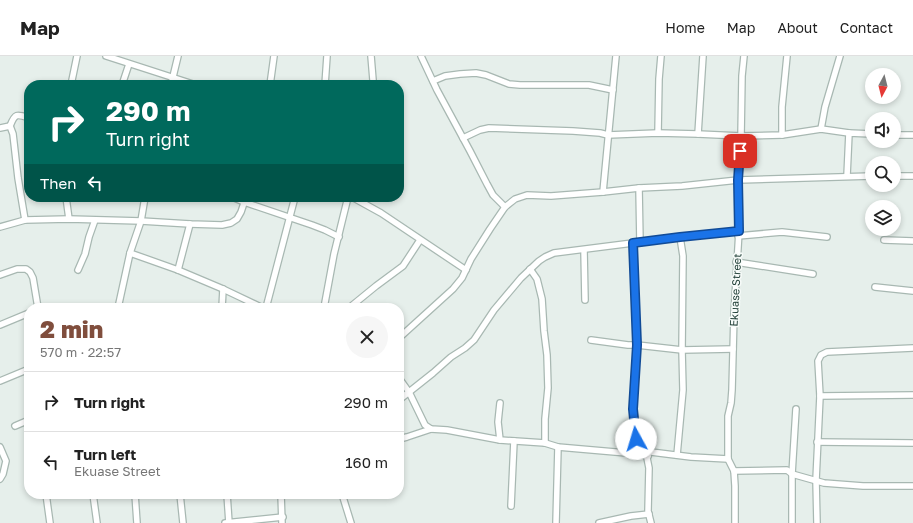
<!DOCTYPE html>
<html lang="en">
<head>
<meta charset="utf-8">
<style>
	body { margin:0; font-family:"Golos Text",sans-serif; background:#f6f6f6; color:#222; height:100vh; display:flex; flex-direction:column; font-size:15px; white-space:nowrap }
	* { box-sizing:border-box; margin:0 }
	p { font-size:13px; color:#767676 }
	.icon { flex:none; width:22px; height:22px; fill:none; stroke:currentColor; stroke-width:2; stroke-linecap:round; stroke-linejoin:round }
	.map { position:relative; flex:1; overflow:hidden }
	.side { position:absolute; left:24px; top:247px; width:380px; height:196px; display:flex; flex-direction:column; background:#fff; border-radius:16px; box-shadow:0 2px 6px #0003 }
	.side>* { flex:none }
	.banner { position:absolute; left:24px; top:24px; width:380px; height:122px; border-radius:16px; box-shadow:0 2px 6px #0003; background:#00695c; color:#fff; overflow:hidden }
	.needle { width:26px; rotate:187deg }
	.controls { position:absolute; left:865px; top:12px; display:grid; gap:8px }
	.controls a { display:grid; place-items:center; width:36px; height:36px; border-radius:50%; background:#fff; box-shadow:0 2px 6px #0003; font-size:20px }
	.pin { position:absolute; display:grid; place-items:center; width:34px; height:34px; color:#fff; margin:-17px; border-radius:8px; box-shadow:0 2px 6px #0006 }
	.me { position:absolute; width:44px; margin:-22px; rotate:354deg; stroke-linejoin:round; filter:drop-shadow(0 0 3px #0008) }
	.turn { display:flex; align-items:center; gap:14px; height:84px; padding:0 16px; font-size:18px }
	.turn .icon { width:52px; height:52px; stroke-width:2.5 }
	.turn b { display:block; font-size:28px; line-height:34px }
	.then { display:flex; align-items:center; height:38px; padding:0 16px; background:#0003; gap:8px; font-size:15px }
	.round { display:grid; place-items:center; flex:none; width:42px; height:42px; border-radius:21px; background:#f6f6f6 }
	.overview { display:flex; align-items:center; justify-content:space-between; height:68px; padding:0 16px }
	h1 { font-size:24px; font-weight:800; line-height:30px; color:#804e3d }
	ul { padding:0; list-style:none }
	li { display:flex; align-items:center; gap:12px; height:60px; padding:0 16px; border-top:1px solid #e0e0e0 }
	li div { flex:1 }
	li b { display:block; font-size:15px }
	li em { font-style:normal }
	header { display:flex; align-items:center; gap:24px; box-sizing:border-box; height:56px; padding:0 20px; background:#fff; border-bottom:1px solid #e0e0e0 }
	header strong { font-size:19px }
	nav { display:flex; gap:22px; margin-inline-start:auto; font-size:14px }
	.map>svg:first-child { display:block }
</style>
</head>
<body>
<header>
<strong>Map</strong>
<nav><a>Home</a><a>Map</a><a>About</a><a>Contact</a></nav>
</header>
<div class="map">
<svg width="913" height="467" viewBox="0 0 913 467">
	<rect width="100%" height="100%" fill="#e6efeb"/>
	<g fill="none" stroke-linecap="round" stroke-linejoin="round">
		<defs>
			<g id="minor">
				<path d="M106,0l90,29"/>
				<path d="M371,0l2,24 -1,5"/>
				<path d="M421,0l16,34 33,61 17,33 6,11 12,12"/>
				<path d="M433,25l12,-5 15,-2 16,-1 10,2 23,9 11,1h69l24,5"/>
				<path d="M71,29l6,-29"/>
				<path d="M122,29l7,-21"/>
				<path d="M171,29l7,-29"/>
				<path d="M270,29l4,-29"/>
				<path d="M325,29l2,-29"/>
				<path d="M10,70c5,-13 7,-12 19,-8"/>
				<path d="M0,72l10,-2 3,8 5,44 7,42"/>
				<path d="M821,73l4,-22 15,-51"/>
				<path d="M658,77l1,-54 2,-23"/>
				<path d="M698,78l5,-78"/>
				<path d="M782,79v-28l5,-51"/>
				<path d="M894,79h19"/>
				<path d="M463,82l17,-8 9,-2 84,3 27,2 8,2 50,-2 40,1 43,2 41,-1 39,-6 28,4"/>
				<path d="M847,120l2,-43 23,1"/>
				<path d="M894,120h19"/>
				<path d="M639,132l1,55"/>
				<path d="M603,136l13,-136"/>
				<path d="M66,141l3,22"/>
				<path d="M232,141l12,5 68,23 13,5 14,7"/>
				<path d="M352,141l29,16 85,57"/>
				<path d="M0,171l25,-7 44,-1 72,2 49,3 32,1 9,-2 6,-4 4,-7 5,-15"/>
				<path d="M738,180l44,-4 45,5"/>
				<path d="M884,184l29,1"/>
				<path d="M633,187l4,102 -4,64 5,45"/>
				<path d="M584,194l1,50"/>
				<path d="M130,197l48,17 45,19 40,19"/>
				<path d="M736,206l77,12"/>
				<path d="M530,213l7,10 5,20 2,32 3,24 1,33 -3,31v24"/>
				<path d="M78,214l7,-16 4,-17 6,-17"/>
				<path d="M178,214l12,-46"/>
				<path d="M0,219l17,-6h9l4,3 3,6 5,30"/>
				<path d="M875,231l38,4"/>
				<path d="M118,252l12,-55 11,-32 4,-24"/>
				<path d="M222,252l1,-19"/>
				<path d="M266,252l29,-111"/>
				<path d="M324,252l10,-54 14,-57"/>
				<path d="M349,252l27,-22 27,-20 17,-26"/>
				<path d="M0,269l29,-12"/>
				<path d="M399,282l54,-49 9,-11 9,-19 19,-30 15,-22 10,-8 12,-4 24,1 52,-4 36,-4 43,-2 56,-6 134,-4"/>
				<path d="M591,284l37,5h9l45,5 51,-1"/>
				<path d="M399,322l10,14 16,33 6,4 16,1 53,10 45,3 13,4 80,7 10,2"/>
				<path d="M0,325l29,-12"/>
				<path d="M820,340l93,-1"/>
				<path d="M399,344l34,-27 18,-16 14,-9 9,-8 20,-30 27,-32 18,-17 6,-4 9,-4 126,-16 59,-6"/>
				<path d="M500,347l-2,19 2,18"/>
				<path d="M15,370l14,-6"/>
				<path d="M399,383l8,-2 24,-8"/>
				<path d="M817,386l96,1"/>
				<path d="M0,391l6,14 -3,13 -3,5"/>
				<path d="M677,399l6,-65 -1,-40 1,-94 -3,-19"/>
				<path d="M734,415l53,-1 5,4 32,9 39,3h50"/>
				<path d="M46,438l4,29"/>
				<path d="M93,438l4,29"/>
				<path d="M135,438l2,29"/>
				<path d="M180,438l3,29"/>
				<path d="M227,438l2,29"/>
				<path d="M281,438l1,29"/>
				<path d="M342,438l9,29"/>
				<path d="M511,450l3,-65"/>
				<path d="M225,467l58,-6"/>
				<path d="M556,467l2,-76"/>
				<path d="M599,467l32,-7 18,-2"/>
				<path d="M651,467l-3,-12 1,-43 -2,-10 1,-2 -1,-4h4l40,5 37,2"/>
				<path d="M735,467v-37l-1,-15 -6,-12v-43l3,-13 1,-13 2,-76 5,-83 -1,-51 3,-44 1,-60 2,-20"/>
				<path d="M792,467v-49l4,-65"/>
				<path d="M817,467l-1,-43 4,-84 -2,-35 3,-6 6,-3 86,-4"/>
			</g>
		</defs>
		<use href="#minor" stroke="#a8b8b2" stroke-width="8"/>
		<use href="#minor" stroke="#fff" stroke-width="5.5"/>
	</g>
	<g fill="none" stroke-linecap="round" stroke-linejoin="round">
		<defs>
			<path id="route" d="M636,383l-3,-30 4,-64 -4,-102 47,-6 59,-6 -1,-51 2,-29"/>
		</defs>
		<use href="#route" stroke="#114b97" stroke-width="10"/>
		<use href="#route" stroke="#1a73e8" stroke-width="7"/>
	</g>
	<g text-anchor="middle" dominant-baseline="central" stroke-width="3" stroke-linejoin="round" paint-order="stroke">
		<g font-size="11" fill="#24423a" stroke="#f7fbf9">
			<text transform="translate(735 234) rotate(-87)">Ekuase Street</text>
		</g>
	</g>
</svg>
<div class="controls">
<a><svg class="needle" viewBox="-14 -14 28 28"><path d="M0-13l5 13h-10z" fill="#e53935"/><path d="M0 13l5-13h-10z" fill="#767676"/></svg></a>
<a><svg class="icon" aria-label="sound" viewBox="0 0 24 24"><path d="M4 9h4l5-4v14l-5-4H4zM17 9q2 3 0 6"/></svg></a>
<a><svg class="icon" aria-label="search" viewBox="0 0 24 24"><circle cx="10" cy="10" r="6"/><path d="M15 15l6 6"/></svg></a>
<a><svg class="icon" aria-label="layers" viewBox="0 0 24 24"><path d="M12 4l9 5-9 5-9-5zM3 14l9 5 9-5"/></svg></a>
</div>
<div class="pin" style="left:740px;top:95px;background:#d93025"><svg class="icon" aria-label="arrive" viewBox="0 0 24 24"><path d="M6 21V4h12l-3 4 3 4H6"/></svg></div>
<svg class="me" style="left:636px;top:383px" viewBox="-20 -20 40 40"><circle r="19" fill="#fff"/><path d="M0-13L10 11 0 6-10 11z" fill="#1a73e8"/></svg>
<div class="banner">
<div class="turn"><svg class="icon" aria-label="right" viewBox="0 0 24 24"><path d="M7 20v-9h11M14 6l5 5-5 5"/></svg><div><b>290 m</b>Turn right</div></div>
<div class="then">Then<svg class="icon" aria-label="left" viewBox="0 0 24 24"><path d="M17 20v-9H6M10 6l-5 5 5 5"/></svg></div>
</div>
<section class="side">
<div class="overview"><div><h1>2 min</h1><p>570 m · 22:57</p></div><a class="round"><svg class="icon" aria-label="close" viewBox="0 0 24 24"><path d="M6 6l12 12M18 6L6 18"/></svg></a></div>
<ul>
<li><svg class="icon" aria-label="right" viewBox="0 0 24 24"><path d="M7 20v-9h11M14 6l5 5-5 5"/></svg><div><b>Turn right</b></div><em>290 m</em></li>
<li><svg class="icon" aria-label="left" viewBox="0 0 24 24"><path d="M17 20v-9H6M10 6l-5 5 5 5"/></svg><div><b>Turn left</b><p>Ekuase Street</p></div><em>160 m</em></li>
</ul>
</section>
</div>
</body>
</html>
